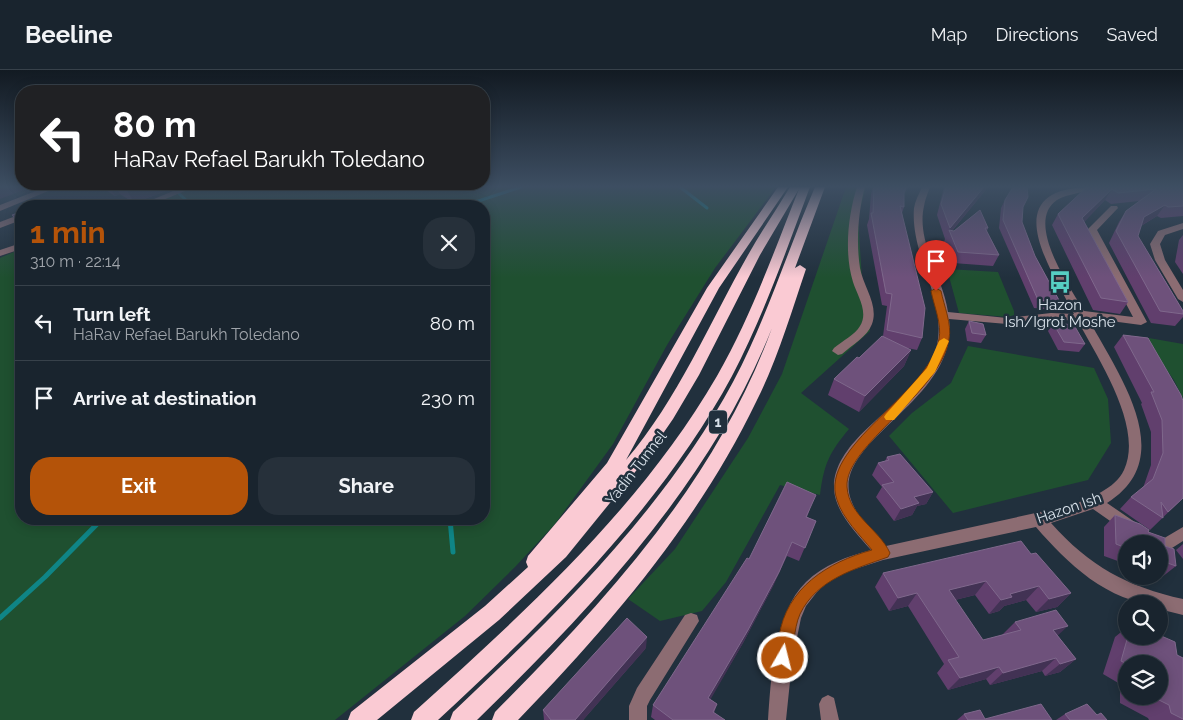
<!DOCTYPE html>
<html lang="en">
<head>
<meta charset="utf-8">
<style>
	body { margin:0; font-family:Raleway,sans-serif; background:#26303a; color:#f1f3f6; height:100vh; display:flex; flex-direction:column; font-size:19px; white-space:nowrap }
	* { box-sizing:border-box; margin:0 }
	p { font-size:16px; color:#9fa4aa }
	.icon { flex:none; width:28px; height:28px; fill:none; stroke:currentColor; stroke-width:2; stroke-linecap:round; stroke-linejoin:round }
	.map { position:relative; flex:1; overflow:hidden }
	.sheet { position:absolute; left:15px; top:130px; width:475px; height:325px; display:flex; flex-direction:column; background:#19242e; border-radius:20px; box-shadow:0 2px 12px #0003,0 0 0 1px #37414a }
	.sheet>* { flex:none }
	.banner { position:absolute; left:15px; top:15px; width:475px; height:105px; border-radius:20px; box-shadow:0 2px 12px #0003,0 0 0 1px #37414a; background:#202124; color:#fff; overflow:hidden }
	.tools { position:absolute; left:1118px; top:465px; display:grid; gap:10px }
	.tools a { display:grid; place-items:center; width:50px; height:50px; border-radius:50%; background:#19242e; box-shadow:0 2px 12px #0003,0 0 0 1px #37414a; font-size:25px }
	.pin { position:absolute; display:grid; place-items:center; width:42px; height:42px; color:#fff; margin:-51px -21px; border-radius:50% 50% 50% 0; rotate:-45deg; box-shadow:0 0 5px #0007 }
	.pin .icon { rotate:45deg }
	.me { position:absolute; width:55px; margin:-28px; rotate:8deg; stroke-linejoin:round; filter:drop-shadow(0 0 4px #0008) }
	.turn { display:flex; align-items:center; gap:18px; height:105px; padding:0 15px; font-size:22px }
	.turn .icon { width:65px; height:65px; stroke-width:2.5 }
	.turn b { display:block; font-size:35px; line-height:42px }
	.round { display:grid; place-items:center; flex:none; width:52px; height:52px; border-radius:20px; background:#26303a }
	.head { display:flex; align-items:center; justify-content:space-between; height:85px; padding:0 15px }
	h1 { font-size:30px; font-weight:700; line-height:38px; color:#b45309 }
	.cta { display:flex; gap:10px; margin-top:auto; padding:10px 15px }
	.cta a { flex:1; height:58px; border-radius:20px; background:#b45309; color:#fff; font-size:20px; font-weight:700; line-height:58px; text-align:center }
	.cta a+a { background:#26303a; color:#f1f3f6 }
	ul { padding:0; list-style:none }
	li { display:flex; align-items:center; gap:15px; height:75px; padding:0 15px; border-top:1px solid #37414a }
	li div { flex:1 }
	li b { display:block; font-size:19px }
	li em { font-style:normal }
	header { display:flex; align-items:center; gap:30px; box-sizing:border-box; height:70px; padding:0 25px; background:#19242e; border-bottom:1px solid #37414a }
	header strong { font-size:24px }
	nav { display:flex; gap:28px; margin-inline-start:auto; font-size:18px }
	.map>svg:first-child { display:block }
</style>
</head>
<body>
<header>
<strong>Beeline</strong>
<nav><a>Map</a><a>Directions</a><a>Saved</a></nav>
</header>
<div class="map">
<svg width="1183" height="650" viewBox="0 0 1183 650">
	<rect width="100%" height="100%" fill="#21303d"/>
	<g fill="#1f5030">
		<path d="M193,117h583l-61,81 -48,77 -54,99 -58,80 -40,43 -50,49 -130,104h-335v-462l2,-1 19,-8v270h463v-313h-340z"/>
		<path d="M846,117h20l-8,30 5,78 7,36 -69,62 48,36c-20,24 -25,35 -29,66l-40,-10 -54,97 -24,29 -42,10 -32,-22 47,-50 73,-111 34,-64z"/>
		<path d="M947,199l51,3 16,39v4l-6,2 -49,-4z"/>
		<path d="M1143,267l40,7v54l-9,-18z"/>
		<path d="M968,276l126,22 14,31 3,44 -23,37 -135,33 -64,-77 23,-23 39,-30z"/>
	</g>
	<g fill="none" stroke-linecap="round" stroke-linejoin="round">
		<g stroke="#0f8586" stroke-width="3">
			<path d="M172,117l15,14 38,5"/>
			<path d="M680,117l27,21"/>
			<path d="M463,136l58,-19"/>
		</g>
		<g stroke="#0f8586" stroke-width="5">
			<path d="M450,449l3,33"/>
			<path d="M0,548l45,-41 57,-58"/>
		</g>
		<g fill="#8c6c72" fill-rule="evenodd">
			<path d="M46,117h12l-58,24v-6z"/>
			<path d="M183,117h12l-47,19h-11z"/>
			<path d="M857,117h8c-7,25 -9,55 -5,81 3,18 19,37 12,56 -5,13 -20,21 -30,30l-4,1 -6,-4 2,-3c8,-7 21,-13 26,-22 9,-14 -3,-31 -7,-44 -9,-29 -5,-67 4,-95z"/>
			<path d="M922,117h8c-2,6 -5,12 -6,19 -8,36 19,71 24,106l59,6 44,-5 23,1c-24,-47 -80,-127 19,-127 -9,7 -25,6 -36,13 -33,22 13,87 27,111l49,6 -46,-87 24,-24h6l1,2 -21,22 50,92 -6,3 -53,-7c29,55 93,139 19,185l54,37 22,-13v14l-22,14 -2,-1v-10h-16l-50,-35 -42,14c38,43 77,64 132,76v16l-24,-6v-5c-50,0 -93,-42 -123,-77l-153,33 -37,12 -17,9 -12,11 -11,14 -5,12 -9,44 -6,58h-18c3,-42 6,-107 38,-138 17,-17 42,-26 65,-32 -13,-15 -29,-31 -35,-50 -14,-47 49,-83 76,-113 10,-11 20,-24 24,-38 13,-48 -26,-92 -22,-141 1,-7 5,-14 8,-21zM949,249l58,5 44,-5 27,2c20,38 66,106 46,149 -9,19 -34,28 -52,35l-186,41c-12,-14 -29,-28 -35,-46 -22,-60 109,-99 98,-181z"/>
			<path d="M63,129l3,1v4l-7,2h-12z"/>
			<path d="M21,144v6l-21,8v-6z"/>
			<path d="M1183,153v6l-18,6 -5,9 5,16 18,30v12l-5,-3 -23,-39 -5,-16 8,-13z"/>
			<path d="M21,173v6l-21,7v-6z"/>
			<path d="M691,543l6,2 2,6 -49,79 -3,6v14h-18v-14l8,-18 48,-73z"/>
			<path d="M828,625l6,3 5,22h-18l-2,-16 3,-6z"/>
		</g>
		<g fill="#facad3" fill-rule="evenodd">
			<path d="M778,117h10l-69,101 -93,172c52,-61 83,-136 122,-205 13,-23 28,-45 42,-68h20c-24,64 -46,128 -78,189 -72,133 -184,242 -294,344h-27l3,-8c112,-101 227,-205 303,-336 34,-59 57,-125 82,-187l-39,66 -61,120 -26,44 -29,42 -78,96 -67,63 -122,100h-29l3,-8 134,-106 43,-39 -2,-5 2,-6 79,-93 100,-175z"/>
			<path d="M815,117h10l-30,81 5,-3 6,4c-15,44 -28,89 -49,131 -58,121 -146,224 -239,320h-26l3,-8c113,-114 221,-231 277,-384 -61,154 -178,278 -295,392h-27l3,-8c105,-99 211,-202 280,-330 33,-62 54,-130 82,-195z"/>
		</g>
	</g>
	<g fill="#613f6d" fill-rule="evenodd">
		<path d="M101,117h75l-42,16 -14,-9 -5,2z"/>
		<path d="M873,117h35l-4,7v13l-2,6 20,125 -5,12 -10,-2 4,2 -7,16 -45,46 -31,-17 6,-16 25,-21 24,-22 4,-30 -5,-1 -15,-80 2,-6 2,-25z"/>
		<path d="M944,117h44l-36,44h2l26,-21 8,18 -1,3 12,24 -6,11 -40,-3 -9,-21 1,-3 -8,-24z"/>
		<path d="M1087,117h96v29l-22,2 -4,-2 -16,10 -3,10 45,75v6l-8,9 -24,-3 -42,-80 10,-21 7,-11 13,-10 -28,3 -6,-4 -21,22 44,80 -8,12 -27,-4 -41,-85 6,-11z"/>
		<path d="M1005,130l17,22 13,34 25,46 -5,8 -21,-2 -35,-80 2,-20z"/>
		<path d="M21,142v16l-9,-13z"/>
		<path d="M1183,165v39l-8,-12 4,-22z"/>
		<path d="M969,251l17,14 -5,8 -14,-2 -2,-12z"/>
		<path d="M1053,253l32,21 -6,8 -21,-2 -10,-19z"/>
		<path d="M1123,265l25,3 35,160 -33,32 -30,-21 11,-12 12,-9 8,-23v-33l-10,-28 1,-1 -28,-56z"/>
		<path d="M887,387l46,35 -7,12 -9,2 -5,9 -18,6 -18,-24 6,-10 -10,-12 6,-12 7,-2z"/>
		<path d="M810,439l-3,8 9,4 -17,40 -12,-5 -14,30 -30,57 -33,56 7,5 -3,9 11,7h-70l-4,-3 2,-12 96,-146z"/>
		<path d="M1115,445l33,17 17,14 11,20 -14,11 -3,-1v-32h-33v20l-22,-8v-29z"/>
		<path d="M1183,474v15l-7,-9z"/>
		<path d="M1031,484l40,39 -14,14 -21,5 -10,-12 -22,6 -5,5 -10,3 -14,-19 -20,5 28,40 19,-5 13,-13 42,13 19,24 -16,13 -15,4 -3,-5 -52,14 -4,-6 -38,11 -11,-17 7,-9 -36,-58 -19,5 -14,-24 8,-14z"/>
		<path d="M1126,558v8h33l18,19 6,3v62h-34l-1,-2 -28,-15v-19l-17,-10 12,-37zM1126,594h33v32h-33z"/>
		<path d="M646,578l-63,72h-39l-1,-10z"/>
		<path d="M964,644l21,5 67,1h-95z"/>
		<path d="M1065,644l32,1 10,5h-51z"/>
	</g>
	<g fill="#423254">
		<path d="M0,117h22l2,3 -24,9z"/>
		<path d="M110,117h6l4,7 -5,2z"/>
		<path d="M136,117h40l-42,16 -7,-13z"/>
		<path d="M984,117h4l-38,46 -1,-3 1,-2z"/>
		<path d="M1112,119l-7,11 -29,30 6,-12z"/>
		<path d="M1165,135l-8,11 -20,12 7,-11z"/>
		<path d="M911,280l-7,16 -45,46 6,-16z"/>
		<path d="M933,422l-7,12 -9,2 -5,9 -18,6 7,-12 13,-12z"/>
		<path d="M792,472l-19,44 -30,57 -38,66 3,-11z"/>
		<path d="M986,511l-11,14 -37,9 11,-14z"/>
		<path d="M1039,516l-13,14 -22,6 -5,5 -10,3 12,-14 9,-6z"/>
		<path d="M917,523l-9,13 -19,5 9,-13z"/>
		<path d="M1071,523l-14,14 -21,5 13,-13z"/>
		<path d="M1068,556l-14,13 -1,-9z"/>
		<path d="M647,567l-1,11 -63,72h-8z"/>
		<path d="M1056,588l-14,13 -52,14 13,-12z"/>
		<path d="M1076,589l-16,13 -15,4 15,-12z"/>
		<path d="M999,597l-13,12 -38,11 12,-12z"/>
	</g>
	<g fill="#6e517b" stroke="#7f688c">
		<path d="M122,117h14l-9,3z"/>
		<path d="M874,117h32l-2,4v16l-4,-1 25,102 -3,30 -35,-8 5,-36 -6,-1 -15,-80h2z"/>
		<path d="M946,117h38l-34,41 -9,-24z"/>
		<path d="M1013,117h14l1,10 -5,10 -1,15 13,34 25,46 -22,-2 -35,-80 2,-20z"/>
		<path d="M1087,117h96v19l-15,1 -3,-2 -21,12 -6,19 45,75v3l-23,-3 -44,-80 10,-20 30,-22 -38,4 -6,-4 -30,29 46,84 -27,-4 -43,-84z"/>
		<path d="M980,140l8,18h-3l14,27 -41,-3 -9,-22 5,1z"/>
		<path d="M21,142v13l-9,-10z"/>
		<path d="M969,251l14,3 3,11 -14,-2z"/>
		<path d="M1053,253l21,2 11,19 -21,-2z"/>
		<path d="M1123,265l25,3 33,57 2,6v97l-15,14 -7,-10 2,16 -32,-21 22,-18 10,-26 -1,-33 -11,-28h3z"/>
		<path d="M882,266l29,14 -46,46 -31,-17 23,-22 2,1z"/>
		<path d="M900,384l33,38 -19,5 5,6 -18,6 -19,-24 12,-3 -16,-19 11,-3 -2,-3z"/>
		<path d="M787,412l29,13 -10,22 10,4 -11,27 -13,-6 -13,30 -31,58 -40,68 9,6 -4,8 12,8h-52l-20,-15 94,-147 2,1z"/>
		<path d="M1115,445l25,9 9,6 -1,2 17,6v8l9,3 2,17 -17,-6v-16h-33v4l-10,-4z"/>
		<path d="M1021,471l10,13 5,-1 35,40 -22,6 -10,-13 -29,8 2,3 -11,3 -15,-19 -37,9 34,50 38,-10 -6,-8 41,-12 12,16 -15,4 23,29 -16,5 -4,-6 -53,15 -4,-6 -39,11 -12,-18 11,-3 -42,-64 -19,5 -15,-25z"/>
		<path d="M627,548l20,19 -72,83h-24l-8,-10z"/>
		<path d="M1159,565l16,7 2,13 6,3v61l-12,-6 -2,-8 -18,-9h8v-32h-32l-6,-3 7,-25h31z"/>
		<path d="M1041,634l11,16h-84l-4,-6 16,-4 5,9z"/>
		<path d="M1087,634l10,11 4,-2 6,7h-37l-5,-6z"/>
	</g>
	<linearGradient id="sky" x2="0" y2="1"><stop stop-color="#121a22"/><stop offset="0.56" stop-color="#3d4e62"/><stop offset="1" stop-color="#3d4e62" stop-opacity="0"/></linearGradient>
	<rect width="1183" height="208" fill="url(#sky)"/>
	<path fill="#b45309" stroke="#753606" d="M936,218l5,3c3,15 11,33 8,48 -8,54 -105,107 -102,148 2,29 32,42 43,66l-2,4c-33,12 -71,22 -88,57 -7,16 -5,34 -11,49l-6,2 -5,-2c-4,-8 -1,-18 1,-26 7,-49 49,-75 93,-87 -12,-15 -29,-31 -35,-50 -19,-54 92,-105 102,-161 3,-15 -5,-33 -8,-48z"/>
	<path fill="#f59e0b" d="M944,268l5,3 -14,31 -41,48h-8l-2,-3 2,-3 41,-46 12,-27z"/>
	<defs>
		<symbol id="bus-bare" viewBox="-9 -9 18 18"><path d="M-5-6H5V4H4V6H2V4H-2V6H-4V4H-5ZM-3.5-4V0h7V-4ZM-3.5 1.2v1.5H-2V1.2ZM2 1.2v1.5H3.5V1.2Z" fill="#56cec3" stroke="#21303d" stroke-width="2.5" paint-order="stroke"/></symbol>
	</defs>
	<g fill-rule="evenodd">
		<use href="#bus-bare" x="1044" y="196" width="32" height="32"/>
	</g>
	<g text-anchor="middle" dominant-baseline="central" stroke-width="5" stroke-linejoin="round" paint-order="stroke">
		<rect fill="#21303d" stroke="#a2adb7" stroke-width="1" x="709" y="340.5" width="18" height="23" rx="4"/>
		<g font-size="14" font-weight="bold" fill="#d9e2eb">
			<text x="718" y="352">1</text>
		</g>
		<g font-size="15" fill="#d9e2eb" stroke="#21303d">
			<text x="1060" y="235">Hazon<tspan x="1060" dy="17">Ish/Igrot Moshe</tspan></text>
		</g>
		<g font-size="15" fill="#d9e2eb" stroke="#21303d">
			<text transform="translate(636 398) rotate(-52)">Yadin Tunnel</text>
			<text transform="translate(1069 438) rotate(-19)">Hazon Ish</text>
		</g>
	</g>
</svg>
<div class="tools">
<a><svg class="icon" aria-label="sound" viewBox="0 0 24 24"><path d="M4 9h4l5-4v14l-5-4H4zM17 9q2 3 0 6"/></svg></a>
<a><svg class="icon" aria-label="search" viewBox="0 0 24 24"><circle cx="10" cy="10" r="6"/><path d="M15 15l6 6"/></svg></a>
<a><svg class="icon" aria-label="layers" viewBox="0 0 24 24"><path d="M12 4l9 5-9 5-9-5zM3 14l9 5 9-5"/></svg></a>
</div>
<div class="pin" style="left:936px;top:221px;background:#d93025"><svg class="icon" aria-label="arrive" viewBox="0 0 24 24"><path d="M6 21V4h12l-3 4 3 4H6"/></svg></div>
<svg class="me" style="left:783px;top:588px" viewBox="-20 -20 40 40"><circle r="17" fill="#b45309" stroke="#fff" stroke-width="3"/><path d="M0-11L8 9 0 5-8 9z" fill="#fff"/></svg>
<div class="banner">
<div class="turn"><svg class="icon" aria-label="left" viewBox="0 0 24 24"><path d="M17 20v-9H6M10 6l-5 5 5 5"/></svg><div><b>80 m</b>HaRav Refael Barukh Toledano</div></div>
</div>
<section class="sheet">
<div class="head"><div><h1>1 min</h1><p>310 m · 22:14</p></div><a class="round"><svg class="icon" aria-label="close" viewBox="0 0 24 24"><path d="M6 6l12 12M18 6L6 18"/></svg></a></div>
<ul>
<li><svg class="icon" aria-label="left" viewBox="0 0 24 24"><path d="M17 20v-9H6M10 6l-5 5 5 5"/></svg><div><b>Turn left</b><p>HaRav Refael Barukh Toledano</p></div><em>80 m</em></li>
<li><svg class="icon" aria-label="arrive" viewBox="0 0 24 24"><path d="M6 21V4h12l-3 4 3 4H6"/></svg><div><b>Arrive at destination</b></div><em>230 m</em></li>
</ul>
<div class="cta"><a>Exit</a><a>Share</a></div>
</section>
</div>
</body>
</html>
